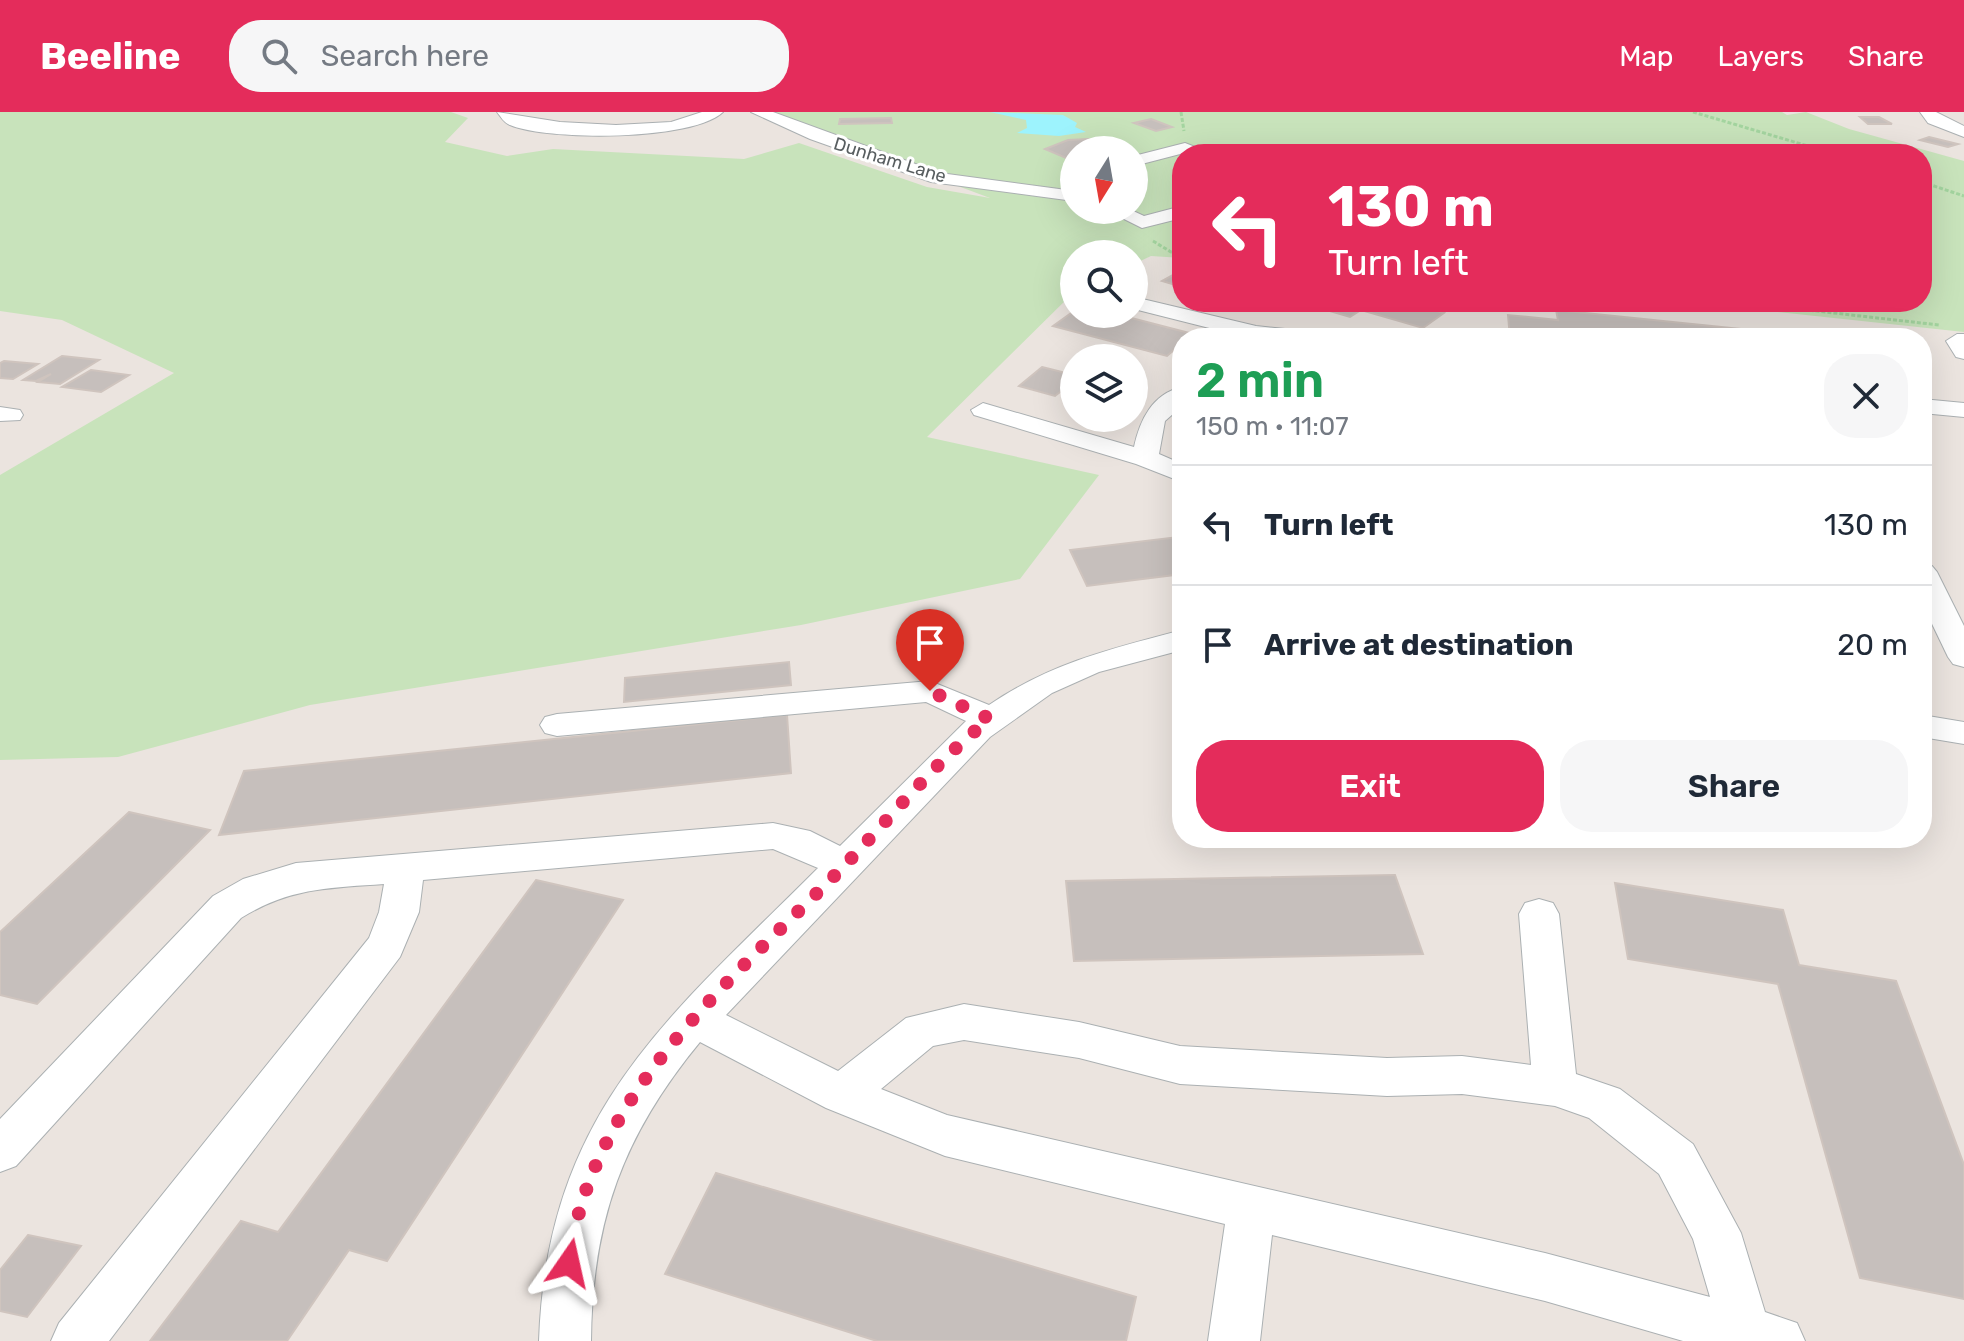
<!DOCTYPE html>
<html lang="en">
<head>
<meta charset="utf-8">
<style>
	body { margin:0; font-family:Rubik,sans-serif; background:#f6f6f7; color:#1f2937; height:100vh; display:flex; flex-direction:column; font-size:30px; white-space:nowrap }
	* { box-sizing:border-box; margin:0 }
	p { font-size:26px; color:#747a83 }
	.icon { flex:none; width:44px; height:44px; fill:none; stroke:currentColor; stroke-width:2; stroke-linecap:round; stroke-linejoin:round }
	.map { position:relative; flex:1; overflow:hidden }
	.side { position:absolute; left:1172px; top:216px; width:760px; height:520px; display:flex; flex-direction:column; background:#fff; border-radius:32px; box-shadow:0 8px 32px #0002 }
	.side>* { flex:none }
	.top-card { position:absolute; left:1172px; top:32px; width:760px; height:168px; border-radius:32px; box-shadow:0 8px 32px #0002; background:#e42c5b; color:#fff; overflow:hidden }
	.needle { width:52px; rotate:191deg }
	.fabs { position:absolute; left:1060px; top:24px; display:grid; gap:16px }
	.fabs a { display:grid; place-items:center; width:88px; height:88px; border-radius:50%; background:#fff; box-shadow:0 8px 32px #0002; font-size:40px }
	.pin { position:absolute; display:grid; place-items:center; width:68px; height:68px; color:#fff; margin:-82px -34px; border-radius:50% 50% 50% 0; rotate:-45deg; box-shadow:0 0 8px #0007 }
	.pin .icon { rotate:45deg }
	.me { position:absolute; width:88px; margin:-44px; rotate:11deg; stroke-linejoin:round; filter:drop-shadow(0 0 6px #0008) }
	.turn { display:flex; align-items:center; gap:28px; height:168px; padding:0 24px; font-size:36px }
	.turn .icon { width:104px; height:104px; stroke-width:2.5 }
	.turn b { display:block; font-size:56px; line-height:68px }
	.round { display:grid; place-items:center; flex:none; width:84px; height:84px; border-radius:32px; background:#f6f6f7 }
	.headline { display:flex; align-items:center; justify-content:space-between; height:136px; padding:0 24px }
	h1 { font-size:48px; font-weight:600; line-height:60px; color:#1e9e55 }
	.button { display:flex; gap:16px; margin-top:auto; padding:16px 24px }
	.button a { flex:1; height:92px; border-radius:32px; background:#e42c5b; color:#fff; font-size:32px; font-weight:600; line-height:92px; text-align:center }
	.button a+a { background:#f6f6f7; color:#1f2937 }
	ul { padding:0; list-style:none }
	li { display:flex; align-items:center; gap:24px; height:120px; padding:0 24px; border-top:2px solid #e0e1e3 }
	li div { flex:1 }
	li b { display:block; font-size:30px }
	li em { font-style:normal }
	header { display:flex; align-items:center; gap:48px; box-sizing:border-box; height:112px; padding:0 40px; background:#e42c5b; color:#fff }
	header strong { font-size:38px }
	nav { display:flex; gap:44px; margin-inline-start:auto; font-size:28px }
	.search { width:560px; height:72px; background:#f6f6f7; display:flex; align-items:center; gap:20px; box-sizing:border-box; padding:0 28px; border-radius:32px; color:#747a83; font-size:30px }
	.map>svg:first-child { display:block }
</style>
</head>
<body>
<header>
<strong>Beeline</strong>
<div class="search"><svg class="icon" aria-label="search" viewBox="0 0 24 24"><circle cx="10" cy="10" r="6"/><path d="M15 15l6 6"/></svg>Search here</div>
<nav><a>Map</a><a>Layers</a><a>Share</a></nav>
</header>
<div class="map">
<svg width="1964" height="1229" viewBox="0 0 1964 1229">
	<rect width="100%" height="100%" fill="#ebe4df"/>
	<path fill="#c8e3bb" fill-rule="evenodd" d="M0,0h451l17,6 -23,24 62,14 46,-7 191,10 55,-16 128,44 63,11 -231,-86h1023l5,3 19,-3 43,17 115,32v171l-278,-30h236v-148h-740v104l-31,-2 -17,8v-10h-60v38l-147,145 172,38 -79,104 -219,46 -491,80 -192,52 -118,3v-285l174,-102 -112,-53 -62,-9zM1074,38h60v60h-60z"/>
	<path fill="#9df3fd" d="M990,0l73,3 14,8 -2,4 11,5 -27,4 -42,-3 10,-5 -1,-8z"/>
	<g fill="#c6bfbc" stroke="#cfc4be" stroke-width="2">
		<path d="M1860,5h19l13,7h-24z"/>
		<path d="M891,6l1,5 -53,1 1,-5z"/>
		<path d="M1151,7l21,8 -16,4 -22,-8z"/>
		<path d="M1929,25l29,7 -10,3 -28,-7z"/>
		<path d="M1088,27l20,8 -34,3v6l-8,2 -21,-9 23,-9z"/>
		<path d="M1182,158v17l-20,-6z"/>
		<path d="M1299,190h108l37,11 -21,15 -62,-18 -11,7z"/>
		<path d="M1556,198l263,27 1,1h-180l-76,-8 1,8h-55l-2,-23 50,5z"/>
		<path d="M1074,199v3h42l77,20 -11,4v5l-15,13 -114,-30z"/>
		<path d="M62,244l37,4 -39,24 -22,-2 13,-8 -15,7 -13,-1z"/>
		<path d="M4,249l34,3 -25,15 -13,-1v-15z"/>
		<path d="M1042,255l32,8v6l-19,15 -36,-10z"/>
		<path d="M91,258l38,5 -28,17 -39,-5z"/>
		<path d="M1178,425l4,7v30l-95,12 -17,-36z"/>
		<path d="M789,550l2,23 -167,17 1,-24z"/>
		<path d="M787,603l4,58 -572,62 25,-64z"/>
		<path d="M129,700l81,18 -173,174 -37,-9v-63z"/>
		<path d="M1395,763l28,79 -349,7 -8,-80z"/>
		<path d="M536,768l87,20 -236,361 -38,-11 -62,91h-137l91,-120 37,11z"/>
		<path d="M1615,771l168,27 16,55 97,16 68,184v134l-104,-21 -82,-294 -150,-25z"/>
		<path d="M716,1061l420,124 -10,44h-249l-212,-67z"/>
		<path d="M28,1123l53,11 -54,71 -27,-6v-41z"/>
	</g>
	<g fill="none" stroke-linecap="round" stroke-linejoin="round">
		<defs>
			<g id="minor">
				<path d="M497,0l63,10 56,3 55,-3 31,-10h21c-30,29 -175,29 -213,13 -6,-2 -9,-8 -13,-13z"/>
				<path d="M751,0h22l167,61 134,18v10l-143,-19 -121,-43z"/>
				<path d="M1920,0h16l28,14v11l-36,-14z"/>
				<path d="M1185,31l28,11 -29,-1 -50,13v-10z"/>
				<path d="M1182,94v12l-40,10 -36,-18h25l13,6z"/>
				<path d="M1134,185l122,29 49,5 11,7h-67l-115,-29z"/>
				<path d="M1957,222h7v25l-8,-2 -10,-16z"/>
				<path d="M1182,275v19l-17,15 -6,33 23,10v18l-46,-18 -162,-49 -3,-5 12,-7 151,44c6,-27 18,-53 48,-60z"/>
				<path d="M1922,287l42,4v14l-42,-4z"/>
				<path d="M0,295l20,3 3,5 -3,5 -20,1z"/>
				<path d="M1922,451l10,3 5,6 27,54v41l-11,-3 -5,-7 -26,-54z"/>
				<path d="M1182,518v20l-83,22 -47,21 -62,44 -264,278 112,56 68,-53 58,-14 115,18 101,24 207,12 75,-2 69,9 -12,-151 6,-11 14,-4 14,4 6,11 17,160 44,15 73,55 48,89 24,79 32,11 8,18h-122l-138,-40 -273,-66 -12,106h-52l17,-117 -280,-68 -119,-48 -126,-66c-77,93 -108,179 -109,299h-52c8,-230 129,-323 279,-473l-45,-19 -350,31 -4,32 -19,45 -291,384h-58l8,-18 310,-385 10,-26 5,-28c-56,4 -95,4 -143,34l-225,248 -16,6v-53l213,-223 30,-17 53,-16 477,-40 37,8 30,15 126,-125 -40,-19 -369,34 -12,-3 -5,-8 5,-8 12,-3 373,-33 59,24c62,-42 121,-56 193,-75zM964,928l115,18 101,26 207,12 75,-2 93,12 34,12 70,56 34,65 17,58 -165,-44 -598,-138 -66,-26 52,-43z"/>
				<path d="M1922,603l42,7v22l-42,-7z"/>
			</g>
		</defs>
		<use href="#minor" stroke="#abb0b2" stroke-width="2"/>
		<g stroke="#a3d49f" stroke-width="3" stroke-dasharray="4 2" stroke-linecap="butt">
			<path d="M1181,0l3,19"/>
			<path d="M1693,0l142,42"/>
			<path d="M1922,70l42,14"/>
			<path d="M1153,129l18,11 11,1"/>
			<path d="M1738,190l201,23"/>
		</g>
		<use href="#minor" fill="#fff" fill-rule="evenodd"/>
	</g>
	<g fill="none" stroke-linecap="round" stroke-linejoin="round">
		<path stroke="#e42c5b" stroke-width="14" stroke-dasharray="0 25.2" d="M569,1151c21,-170 163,-283 275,-397 47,-49 93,-106 146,-147l-60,-28"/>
	</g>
	<g text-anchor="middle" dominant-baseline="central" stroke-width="6" stroke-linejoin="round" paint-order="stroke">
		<g font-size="18" fill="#585e60" stroke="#fff">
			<text transform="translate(890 48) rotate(17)">Dunham Lane</text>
		</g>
	</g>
</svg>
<div class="fabs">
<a><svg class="needle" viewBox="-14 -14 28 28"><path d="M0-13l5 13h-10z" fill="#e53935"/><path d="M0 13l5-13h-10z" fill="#747a83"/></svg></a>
<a><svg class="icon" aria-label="search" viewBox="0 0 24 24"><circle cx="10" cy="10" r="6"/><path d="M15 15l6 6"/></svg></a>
<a><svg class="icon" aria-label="layers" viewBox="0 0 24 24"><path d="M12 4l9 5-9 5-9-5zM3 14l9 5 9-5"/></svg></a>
</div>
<div class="pin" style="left:930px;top:579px;background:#d93025"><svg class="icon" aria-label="arrive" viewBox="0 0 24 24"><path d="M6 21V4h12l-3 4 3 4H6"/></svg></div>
<svg class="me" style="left:569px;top:1151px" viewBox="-20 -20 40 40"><path d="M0-17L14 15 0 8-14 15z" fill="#e42c5b" stroke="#fff" stroke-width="4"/></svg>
<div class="top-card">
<div class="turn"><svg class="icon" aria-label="left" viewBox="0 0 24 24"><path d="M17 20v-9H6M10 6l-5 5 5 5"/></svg><div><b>130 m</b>Turn left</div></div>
</div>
<section class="side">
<div class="headline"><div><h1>2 min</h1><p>150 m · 11:07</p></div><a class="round"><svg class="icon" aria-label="close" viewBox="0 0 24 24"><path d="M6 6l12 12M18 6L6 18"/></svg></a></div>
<ul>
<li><svg class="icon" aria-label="left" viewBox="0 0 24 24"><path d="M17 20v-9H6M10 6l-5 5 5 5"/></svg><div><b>Turn left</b></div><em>130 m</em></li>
<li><svg class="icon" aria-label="arrive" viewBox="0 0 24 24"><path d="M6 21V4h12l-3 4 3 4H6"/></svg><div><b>Arrive at destination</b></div><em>20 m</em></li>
</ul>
<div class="button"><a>Exit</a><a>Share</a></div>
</section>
</div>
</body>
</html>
